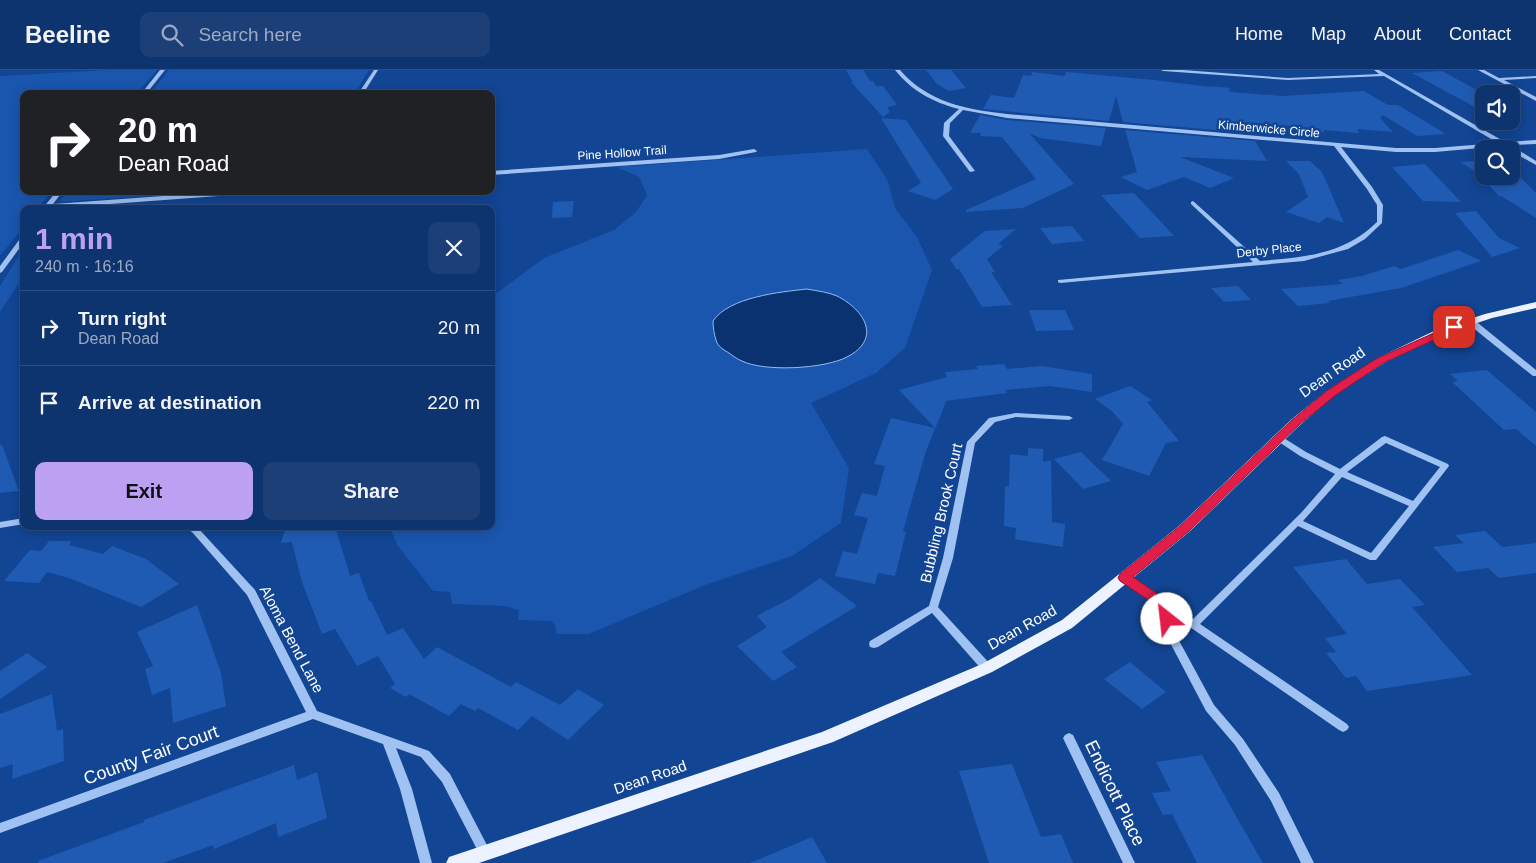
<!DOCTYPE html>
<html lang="en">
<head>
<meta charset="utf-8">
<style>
	body { margin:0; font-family:Arial,sans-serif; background:#1c3f77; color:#f1f3f6; height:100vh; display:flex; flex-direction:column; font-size:19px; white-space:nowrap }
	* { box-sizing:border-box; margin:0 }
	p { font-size:16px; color:#9baac3 }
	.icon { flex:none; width:28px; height:28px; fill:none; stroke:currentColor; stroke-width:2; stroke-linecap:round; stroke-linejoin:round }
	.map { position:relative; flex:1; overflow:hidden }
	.sheet { position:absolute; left:20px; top:135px; width:475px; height:325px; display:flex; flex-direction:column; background:#0e346f; border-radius:10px; box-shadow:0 2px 12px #0003,0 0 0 1px #2e4f82 }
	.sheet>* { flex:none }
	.top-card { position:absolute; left:20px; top:20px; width:475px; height:105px; border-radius:10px; box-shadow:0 2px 12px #0003,0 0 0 1px #2e4f82; background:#202124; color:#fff; overflow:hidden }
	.controls { position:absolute; left:1475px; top:15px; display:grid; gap:10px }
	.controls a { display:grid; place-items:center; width:45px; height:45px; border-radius:10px; background:#0e346f; box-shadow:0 2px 12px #0003,0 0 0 1px #2e4f82; font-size:25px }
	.pin { position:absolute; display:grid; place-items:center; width:42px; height:42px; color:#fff; margin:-21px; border-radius:10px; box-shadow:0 2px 8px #0006 }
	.me { position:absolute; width:55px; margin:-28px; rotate:331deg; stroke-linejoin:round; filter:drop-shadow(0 0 4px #0008) }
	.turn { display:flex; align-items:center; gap:18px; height:105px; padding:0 15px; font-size:22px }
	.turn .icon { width:65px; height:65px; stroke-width:2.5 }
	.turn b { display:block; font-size:35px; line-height:42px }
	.round { display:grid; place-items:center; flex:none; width:52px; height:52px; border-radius:10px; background:#1c3f77 }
	.summary { display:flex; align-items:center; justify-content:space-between; height:85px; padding:0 15px }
	h1 { font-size:30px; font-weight:700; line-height:38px; color:#bca0f2 }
	.button { display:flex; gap:10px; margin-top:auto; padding:10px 15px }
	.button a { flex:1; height:58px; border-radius:10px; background:#bca0f2; color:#111; font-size:20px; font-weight:700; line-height:58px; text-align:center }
	.button a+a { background:#1c3f77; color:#f1f3f6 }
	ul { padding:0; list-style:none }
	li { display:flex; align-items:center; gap:15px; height:75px; padding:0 15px; border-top:1px solid #2e4f82 }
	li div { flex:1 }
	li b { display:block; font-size:19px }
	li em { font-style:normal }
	header { display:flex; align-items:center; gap:30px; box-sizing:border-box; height:70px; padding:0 25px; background:#0e346f; border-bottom:1px solid #2e4f82 }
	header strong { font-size:24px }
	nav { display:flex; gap:28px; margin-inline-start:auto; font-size:18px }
	.search { width:350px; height:45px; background:#1c3f77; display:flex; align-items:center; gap:12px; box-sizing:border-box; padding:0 18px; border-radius:10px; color:#9baac3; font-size:19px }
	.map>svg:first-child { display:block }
</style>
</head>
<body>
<header>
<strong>Beeline</strong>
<div class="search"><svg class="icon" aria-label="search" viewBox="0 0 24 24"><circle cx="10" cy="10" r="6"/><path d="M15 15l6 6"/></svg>Search here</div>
<nav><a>Home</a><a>Map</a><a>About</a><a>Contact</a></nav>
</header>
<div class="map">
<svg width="1536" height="793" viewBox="0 0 1536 793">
	<rect width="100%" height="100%" fill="#124594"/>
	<g fill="#1a56ae" fill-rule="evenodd">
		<path d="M108,0h49l-21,24h-112v97h28l-15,18h-13v17l-24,30v-180z"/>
		<path d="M169,0h200l-15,24h-204z"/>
		<path d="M867,79l21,32 7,27 22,29 15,33 -27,78 -29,25 -65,30 38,65 -8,55 -49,33 -87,29 -116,49h-33v-8l-5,-5 -33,-1 1,-10 -15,-4 -52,-2 -2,-12 -17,-1 -35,-45 -9,-20h102v-227l6,-6 47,-35 70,-28 22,-18 11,-17 -8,-18 -22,-10zM807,219l-21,79 -13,-1 -57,-27 -3,-19c16,-24 67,-29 94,-32z"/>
		<path d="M68,121h151l-160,11z"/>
		<path d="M24,178v27l-24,37v-26z"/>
	</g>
	<path fill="#0b3270" stroke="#92bcf6" d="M807,219c10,2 21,3 30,7 28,14 45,43 10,61 -23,12 -83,15 -105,4 -5,-2 -9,-5 -13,-8 -5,-3 -12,-7 -13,-13 -2,-6 -3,-13 -3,-19 16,-24 67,-29 94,-32z"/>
	<g fill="#205bb3">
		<path d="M846,0h17l7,11h3l3,5h7l14,19 -10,2 3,5 -7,5 -32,-35h2z"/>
		<path d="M926,0h25l15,18 -17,3 -12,-7z"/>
		<path d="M1442,1l42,23v18l-72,-39z"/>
		<path d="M1032,2l33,4 1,-4 88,8 57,7v-1l19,2 -1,4 54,4 81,-5 24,14h10l48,29 -29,2 -34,-21 -3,3 13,14 -36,-3 2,4 -35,-3v2l-20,-2 -1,-3 -59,-5 7,11 -128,-11 -7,-26 -7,25 -126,-12 8,-14 23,3 9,-23 8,1z"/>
		<path d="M980,45l27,5 99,8 -5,18 -61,-8 -11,-5 45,51 -51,24 -57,4v-2l70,-31 -34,-42 -22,-1 1,-3h-11z"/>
		<path d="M881,48l25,2 47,69 -18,11 -27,-9 13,-8z"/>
		<path d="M1125,60l130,11 12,20 -87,-4 54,21 -24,10 -26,-11 -37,13 -26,-13 16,-5z"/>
		<path d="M1484,90v16h27v-8l25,25v25l-33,-21 -4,-1 -23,-24 -16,-10z"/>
		<path d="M1286,91h24l12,11 22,51 -17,-6 -8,6 -33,-11 22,-15 -9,-23z"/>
		<path d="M1425,94l36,38 -38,-1 -31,-34z"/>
		<path d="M1134,123l40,43 -34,2 -39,-43z"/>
		<path d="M574,131l-2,16 -20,1 1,-16z"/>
		<path d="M1476,141l23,27 21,10 -28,9 -37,-44z"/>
		<path d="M1072,156l12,15 -32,3 -12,-16z"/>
		<path d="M1016,159l-18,15 5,2 -16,13 8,13h-4l21,33 -30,2 -23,-38h-3l-6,-10 35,-28z"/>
		<path d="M1458,180l23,11 -80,27 -73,13 2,2 -32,3 -17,-17 62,-5 -5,-4 24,-4 32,-10 7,3z"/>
		<path d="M1238,216l13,14 -27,2 -13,-14z"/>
		<path d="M1029,240h36l9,20 -38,1z"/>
		<path d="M1004,294l3,5 35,-3 50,8v18l-42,-6 -45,4 2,3 -62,8 1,1 -20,49 -23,80 3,1 -11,44 -17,-3 -3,11 -40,-8 8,-25 14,3 11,-36 -14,-3 8,-22 15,3 8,-30 -11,-2 17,-46 44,10 -36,-38 48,-13 -2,-5 33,-3 -2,-3z"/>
		<path d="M1487,300l49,42v34l-20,-17 -12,1 -52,-48 6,-1 -8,-7z"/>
		<path d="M1130,316l22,14 -5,2 32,39 -13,2 -17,33 -47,-16 21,-36 -10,-12 -18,-13z"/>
		<path d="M0,375h2l17,46 -19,2z"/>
		<path d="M1028,378l15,1v13l8,-2 1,62 13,2 -2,23 -48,-8 1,-11 -12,-2 1,-40 4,1 1,-33 18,2z"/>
		<path d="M1081,382l30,29 -28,8 -29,-30z"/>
		<path d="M286,456h49l15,50 9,-3 10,28h2l16,34 16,-7 21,31 13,-12 74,40 5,-5 44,23 18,-16 26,16 -36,35 -36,-24 -14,14 -40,-22 -3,3 -14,-7 -12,12 -40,-22 -3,3 -16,-9 5,-4 -17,-28 -21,10 -22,-37 -13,5 -20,-52 -10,-40 -11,1z"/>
		<path d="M1485,461l17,16 34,-4v30l-37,5 -11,-10 -31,4 -24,-25 31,-4 -9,-8z"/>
		<path d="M49,471h22l-2,4 34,9 9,-8 34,13 33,25 -38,23 -72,-29 -22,-6 -8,11 -35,-2 26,-31 11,1z"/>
		<path d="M1346,489l21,25 33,-5 25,26 -13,2 60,68 -105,16 -11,-15 -10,2 -20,-25 10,-1 -11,-14 22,-4 -54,-67z"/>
		<path d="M820,508l37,28 -76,46 16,15 -24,14 -36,-35 30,-19 -10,-11 34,-18z"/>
		<path d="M197,535l24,68 5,33 -53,17 -3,-35 -18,7 -7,-26 8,-3 -16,-34z"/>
		<path d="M27,583l20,14 -47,32v-28z"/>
		<path d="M1130,592l36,30 -24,17 -38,-30z"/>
		<path d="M52,624l5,37 6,-2 1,32 -52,18 1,-15 -13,4v-54z"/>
		<path d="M1202,685l35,63 26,45h-66l-25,-49 -9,1 -11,-22 19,-2 -15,-29z"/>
		<path d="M1012,694l29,73 20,-3 12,29h-84l-30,-92z"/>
		<path d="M294,695l3,15 20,-8 10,46 -49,19 -2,-14 -62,26 -1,-4 -50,18h-125v-2l106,-39v-2z"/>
		<path d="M812,767l15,26h-77z"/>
	</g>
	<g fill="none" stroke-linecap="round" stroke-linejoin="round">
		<g fill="#a0c2f2" fill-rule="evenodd">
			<path d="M160,0h5l-19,24h-5z"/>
			<path d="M374,0h4l-15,24h-5z"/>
			<path d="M895,0h5c29,33 65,39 107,44l389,34h39l63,-5 -114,-67 -96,4 -125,-9 -2,-1h22l105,8 91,-4 -5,-4h5l126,72 31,-2v4l-26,1 26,16v4l-25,-14v-2h-3l-5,-3 -68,6h-39l-55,-5 31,40 11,18 -1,18 -17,16 -17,10 -44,12 -244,22 -2,-1v-2l195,-18 -62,-58v-2l2,-1 67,60c45,-4 83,-6 117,-39v-17l-10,-16 -33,-43 -327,-28 -44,-8 -13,13 -1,13 26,35 -5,1 -27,-36 1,-13 15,-14c-27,-7 -47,-18 -64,-39z"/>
			<path d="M1478,0h6l15,8 37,-2v2l-32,2 32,17v4z"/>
			<path d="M754,79l3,2 -1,1 -37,7 -228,16v-4l228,-16z"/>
			<path d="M57,121h6l-10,13 179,-13h32l-3,2 -219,16z"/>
			<path d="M24,165v7l-22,30 -2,1v-7l22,-30z"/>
			<path d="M1467,249h6l63,51v6h-3l-66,-53z"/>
			<path d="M1016,343l53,3 4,2 -4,2 -53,-3 -21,5 -20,21 -22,115 -15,49 53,58 1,3 -1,3 -4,1 -4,-1 -51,-58 -54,34 -4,1 -4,-1 -1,-3 1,-3 59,-35 14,-48 24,-116 22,-24z"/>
			<path d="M1279,365l27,17 34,17 42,-32 3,-1 63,28 1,2 -73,94h-6l-72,-34 -98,98 147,100 2,3 -2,3 -4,2 -4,-2 -168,-116 5,21 38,70 29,34 36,54 35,70h-13l-30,-62 -36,-56 -29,-34 -40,-76 -8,-29 -36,-26 -2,-2 2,-2h6l65,43 108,-106 34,-39 -35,-18 -24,-16 -1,-2zM1386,373l54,24 -27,34 -66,-29zM1342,407l67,29 -38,47 -68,-32z"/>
			<path d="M24,448v6l-24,4v-6z"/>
			<path d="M181,456h14l3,2 57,62 62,121 112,40 21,23 39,75 2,4 -2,4 -4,2 -4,-2 -39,-75 -21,-25 -25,-9 16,41 20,74h-12l-20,-74 -17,-45 -70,-25 -313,114v-10l306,-111 -59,-117 -55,-63z"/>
			<path d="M1069,663l4,2 62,128h-12l-60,-125 2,-3z"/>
		</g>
		<path fill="#ecf2ff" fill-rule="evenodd" d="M1536,232v6l-44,10 -48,16 -60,29 -48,31 -36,31 -111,107 -117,96 -80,44 -159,70 -354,121h-33l3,-6 6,-2 367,-123 160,-68 80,-44 117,-94 113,-107 36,-29 48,-31 60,-29 49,-16z"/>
	</g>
	<path fill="#e11d48" stroke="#92132f" d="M1454,254l5,3 -1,2 -75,34 -47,32 -36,29 -112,108 -55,45 35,24 6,18 -2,4h-10l-5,-17 -37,-25 -2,-3 2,-4 60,-48 112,-106 36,-30 48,-31z"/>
	<g text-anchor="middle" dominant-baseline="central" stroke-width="5" stroke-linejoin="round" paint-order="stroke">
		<g font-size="12" fill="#fff" stroke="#124594">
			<text transform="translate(1269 59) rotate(5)">Kimberwicke Circle</text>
			<text transform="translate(622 83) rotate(-4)">Pine Hollow Trail</text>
			<text transform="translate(1269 180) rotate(-6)">Derby Place</text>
		</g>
		<g font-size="15" fill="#fff" stroke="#124594">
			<text transform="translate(1332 302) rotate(-35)">Dean Road</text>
			<text transform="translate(941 443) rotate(-77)">Bubbling Brook Court</text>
			<text transform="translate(1022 557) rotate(-29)">Dean Road</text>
			<text transform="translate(292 569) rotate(62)">Aloma Bend Lane</text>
			<text transform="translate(650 707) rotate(-19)">Dean Road</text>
		</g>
		<g font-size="18" fill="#fff" stroke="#124594">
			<text transform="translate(151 685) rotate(-20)">County Fair Court</text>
			<text transform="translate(1115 723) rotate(64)">Endicott Place</text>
		</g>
	</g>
</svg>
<div class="controls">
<a><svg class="icon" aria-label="sound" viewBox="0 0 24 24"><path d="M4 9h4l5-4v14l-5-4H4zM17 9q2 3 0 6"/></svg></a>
<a><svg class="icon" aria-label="search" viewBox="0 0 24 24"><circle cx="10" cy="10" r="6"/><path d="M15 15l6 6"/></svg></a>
</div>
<div class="pin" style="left:1454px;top:257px;background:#d93025"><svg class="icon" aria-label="arrive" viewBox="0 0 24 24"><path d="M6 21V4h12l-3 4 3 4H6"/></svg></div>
<svg class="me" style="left:1167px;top:549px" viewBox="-20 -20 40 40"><circle r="19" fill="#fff"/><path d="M0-13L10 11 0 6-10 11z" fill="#e11d48"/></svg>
<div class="top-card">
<div class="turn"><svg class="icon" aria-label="right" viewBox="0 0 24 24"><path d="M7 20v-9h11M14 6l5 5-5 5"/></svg><div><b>20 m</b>Dean Road</div></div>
</div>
<section class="sheet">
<div class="summary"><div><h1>1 min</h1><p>240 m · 16:16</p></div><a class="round"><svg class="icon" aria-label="close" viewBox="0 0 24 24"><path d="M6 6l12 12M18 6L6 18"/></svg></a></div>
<ul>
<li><svg class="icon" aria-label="right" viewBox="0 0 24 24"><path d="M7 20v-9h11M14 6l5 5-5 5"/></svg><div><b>Turn right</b><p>Dean Road</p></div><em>20 m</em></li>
<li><svg class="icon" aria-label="arrive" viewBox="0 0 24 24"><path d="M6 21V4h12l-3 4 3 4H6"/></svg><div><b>Arrive at destination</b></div><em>220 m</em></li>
</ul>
<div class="button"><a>Exit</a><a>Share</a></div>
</section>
</div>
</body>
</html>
